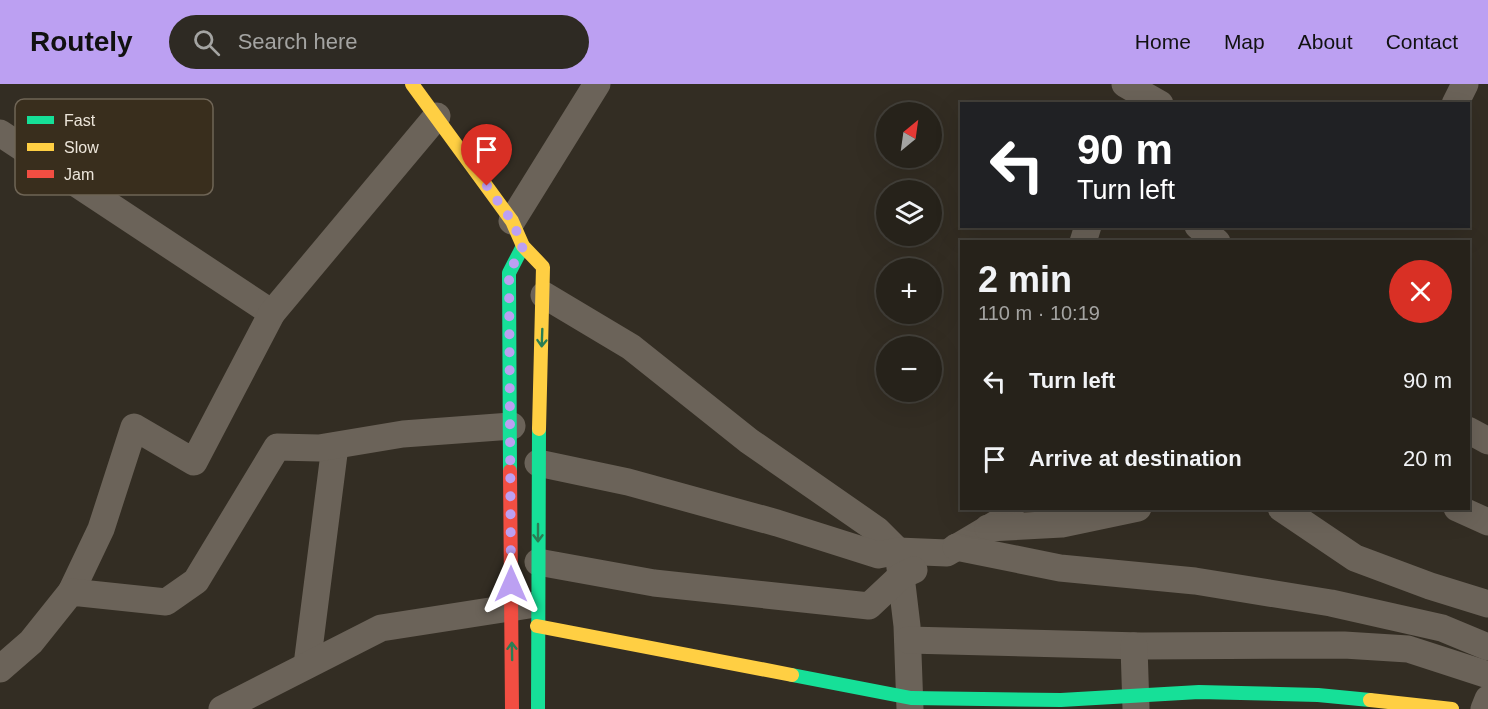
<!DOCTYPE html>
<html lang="en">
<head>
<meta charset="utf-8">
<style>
	body { margin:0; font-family:Arial,sans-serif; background:#2e2a23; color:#f1f3f6; height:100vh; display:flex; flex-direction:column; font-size:22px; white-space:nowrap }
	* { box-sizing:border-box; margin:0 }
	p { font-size:20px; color:#a4a4a2 }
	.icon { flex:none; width:33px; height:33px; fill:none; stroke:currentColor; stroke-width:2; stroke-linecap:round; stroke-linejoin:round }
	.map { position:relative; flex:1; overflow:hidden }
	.side { position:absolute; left:960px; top:156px; width:510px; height:270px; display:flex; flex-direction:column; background:#26221a; border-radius:0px; box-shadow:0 6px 24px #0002,0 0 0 2px #423f39 }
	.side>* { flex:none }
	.top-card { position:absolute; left:960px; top:18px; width:510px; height:126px; border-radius:0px; box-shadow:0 6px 24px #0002,0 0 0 2px #423f39; background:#202124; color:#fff; overflow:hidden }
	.needle { width:39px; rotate:29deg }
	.fabs { position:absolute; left:876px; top:18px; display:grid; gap:12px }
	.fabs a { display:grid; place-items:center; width:66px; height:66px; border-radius:50%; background:#26221a; box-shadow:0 6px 24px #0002,0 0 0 2px #423f39; font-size:30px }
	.pin { position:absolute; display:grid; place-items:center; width:51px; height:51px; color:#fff; margin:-62px -26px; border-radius:50% 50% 50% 0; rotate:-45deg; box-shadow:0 0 6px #0007 }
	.pin .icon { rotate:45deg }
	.me { position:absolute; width:66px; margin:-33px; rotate:0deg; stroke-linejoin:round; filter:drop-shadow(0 0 4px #0008) }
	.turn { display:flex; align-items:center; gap:21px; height:126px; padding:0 18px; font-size:27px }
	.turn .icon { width:78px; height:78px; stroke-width:2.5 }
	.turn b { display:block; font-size:42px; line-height:51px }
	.round { display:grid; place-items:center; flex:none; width:63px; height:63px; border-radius:32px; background:#2e2a23 }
	.overview { display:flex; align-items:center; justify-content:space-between; height:102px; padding:0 18px }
	h1 { font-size:36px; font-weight:700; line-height:45px }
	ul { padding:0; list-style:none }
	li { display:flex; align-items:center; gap:18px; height:78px; padding:0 18px }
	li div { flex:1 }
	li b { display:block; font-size:22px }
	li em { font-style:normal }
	header { display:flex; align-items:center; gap:36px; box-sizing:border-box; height:84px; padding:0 30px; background:#bca0f2; color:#111 }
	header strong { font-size:28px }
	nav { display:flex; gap:33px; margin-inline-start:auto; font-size:21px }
	.search { width:420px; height:54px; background:#2e2a23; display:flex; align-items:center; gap:15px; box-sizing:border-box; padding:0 21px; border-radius:33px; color:#a4a4a2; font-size:22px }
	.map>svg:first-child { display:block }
</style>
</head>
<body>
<header>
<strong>Routely</strong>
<div class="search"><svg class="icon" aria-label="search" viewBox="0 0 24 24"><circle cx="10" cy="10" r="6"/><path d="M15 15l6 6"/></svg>Search here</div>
<nav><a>Home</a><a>Map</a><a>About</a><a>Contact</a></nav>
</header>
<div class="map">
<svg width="1488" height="625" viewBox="0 0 1488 625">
	<rect width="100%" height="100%" fill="#332d23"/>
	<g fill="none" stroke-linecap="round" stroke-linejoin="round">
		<g stroke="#6b6359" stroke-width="27">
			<path d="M1125,0l35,20"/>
			<path d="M1455,20l10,-20"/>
			<path d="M0,49l272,180"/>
			<path d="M512,137l85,-137"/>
			<path d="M1198,142l19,16"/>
			<path d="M1083,158l5,-16"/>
			<path d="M544,211l87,52 118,94 128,89 21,21 9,75 3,83"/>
			<path d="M1468,346l20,11"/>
			<path d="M538,379l90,19 149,41 101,32 20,-4 49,2 59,-35 5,-10"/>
			<path d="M1281,424l74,50 75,28 58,18"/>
			<path d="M1457,424l31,14"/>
			<path d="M988,444l74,-4 76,-16"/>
			<path d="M956,463l104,21 135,13 136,22 111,25 46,19"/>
			<path d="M538,478l116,21 215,23 32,-30 13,-6"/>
			<path d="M71,508l30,-63 33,-102 60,35 78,-149 165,-197"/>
			<path d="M908,556l233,6 203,-1 64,4 80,26"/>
			<path d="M1134,562l2,63"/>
			<path d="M307,581l28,-219"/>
			<path d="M0,585l31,-27 40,-50 95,10 30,-21 81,-134 42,1 84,-14 109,-8"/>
			<path d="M222,625l159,-81 148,-23"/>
			<path d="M1484,625l4,-10"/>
		</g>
		<g stroke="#16e098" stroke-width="14">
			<path d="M510,387l-1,-198 14,-27"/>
			<path d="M792,591l119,23 150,2 138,-8 119,3 52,5"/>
			<path d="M538,625l1,-280"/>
		</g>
		<g stroke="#ffcf43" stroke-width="14">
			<path d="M412,0l100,137 11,25 20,21 -4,162"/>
			<path d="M537,542l255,49"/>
			<path d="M1370,616l82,9"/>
		</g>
		<path stroke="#f24e42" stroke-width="14" d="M510,387l2,238"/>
	</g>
	<defs><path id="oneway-shaft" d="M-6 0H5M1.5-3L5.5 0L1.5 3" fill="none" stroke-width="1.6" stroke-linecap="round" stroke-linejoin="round" transform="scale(1.5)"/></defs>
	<g stroke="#297e54">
		<use href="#oneway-shaft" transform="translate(542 254) rotate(92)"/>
		<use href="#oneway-shaft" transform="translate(538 449) rotate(90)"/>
		<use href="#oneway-shaft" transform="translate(512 567) rotate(-91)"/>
	</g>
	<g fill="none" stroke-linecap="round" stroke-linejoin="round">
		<path stroke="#bca0f2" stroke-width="10" stroke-dasharray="0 18" d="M487,102l25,35 11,25 -14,27 2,311"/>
	</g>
	<rect x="15" y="15" width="198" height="96" rx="9" fill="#392e1d" stroke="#6f6556" stroke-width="1.5"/>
	<rect x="27" y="32" width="27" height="8" fill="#16e098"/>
	<rect x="27" y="59" width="27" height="8" fill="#ffcf43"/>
	<rect x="27" y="86" width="27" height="8" fill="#f24e42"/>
	<g font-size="16" fill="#ece5da">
		<text x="64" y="42">Fast</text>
		<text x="64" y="69">Slow</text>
		<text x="64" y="96">Jam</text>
	</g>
</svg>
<div class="fabs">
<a><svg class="needle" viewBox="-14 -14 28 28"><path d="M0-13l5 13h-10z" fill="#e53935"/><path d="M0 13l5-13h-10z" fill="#a4a4a2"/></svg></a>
<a><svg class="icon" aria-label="layers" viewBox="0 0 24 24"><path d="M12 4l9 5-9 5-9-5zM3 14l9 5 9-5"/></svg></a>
<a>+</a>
<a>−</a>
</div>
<div class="pin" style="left:487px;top:102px;background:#d93025"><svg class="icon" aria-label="arrive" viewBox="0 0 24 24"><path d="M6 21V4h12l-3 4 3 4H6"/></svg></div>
<svg class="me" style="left:511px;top:500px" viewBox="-20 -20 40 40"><path d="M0-17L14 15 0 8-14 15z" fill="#bca0f2" stroke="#fff" stroke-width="4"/></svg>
<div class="top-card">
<div class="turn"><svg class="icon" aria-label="left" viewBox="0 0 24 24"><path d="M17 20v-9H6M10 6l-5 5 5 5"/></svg><div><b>90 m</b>Turn left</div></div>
</div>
<section class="side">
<div class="overview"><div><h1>2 min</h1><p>110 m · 10:19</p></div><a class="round" style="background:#d93025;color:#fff"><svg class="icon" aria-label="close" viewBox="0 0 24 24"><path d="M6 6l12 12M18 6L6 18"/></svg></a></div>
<ul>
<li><svg class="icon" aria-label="left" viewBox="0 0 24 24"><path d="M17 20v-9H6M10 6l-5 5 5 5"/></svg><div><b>Turn left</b></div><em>90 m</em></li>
<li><svg class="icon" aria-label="arrive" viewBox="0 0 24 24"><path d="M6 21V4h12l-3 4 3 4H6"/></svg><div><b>Arrive at destination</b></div><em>20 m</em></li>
</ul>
</section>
</div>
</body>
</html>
